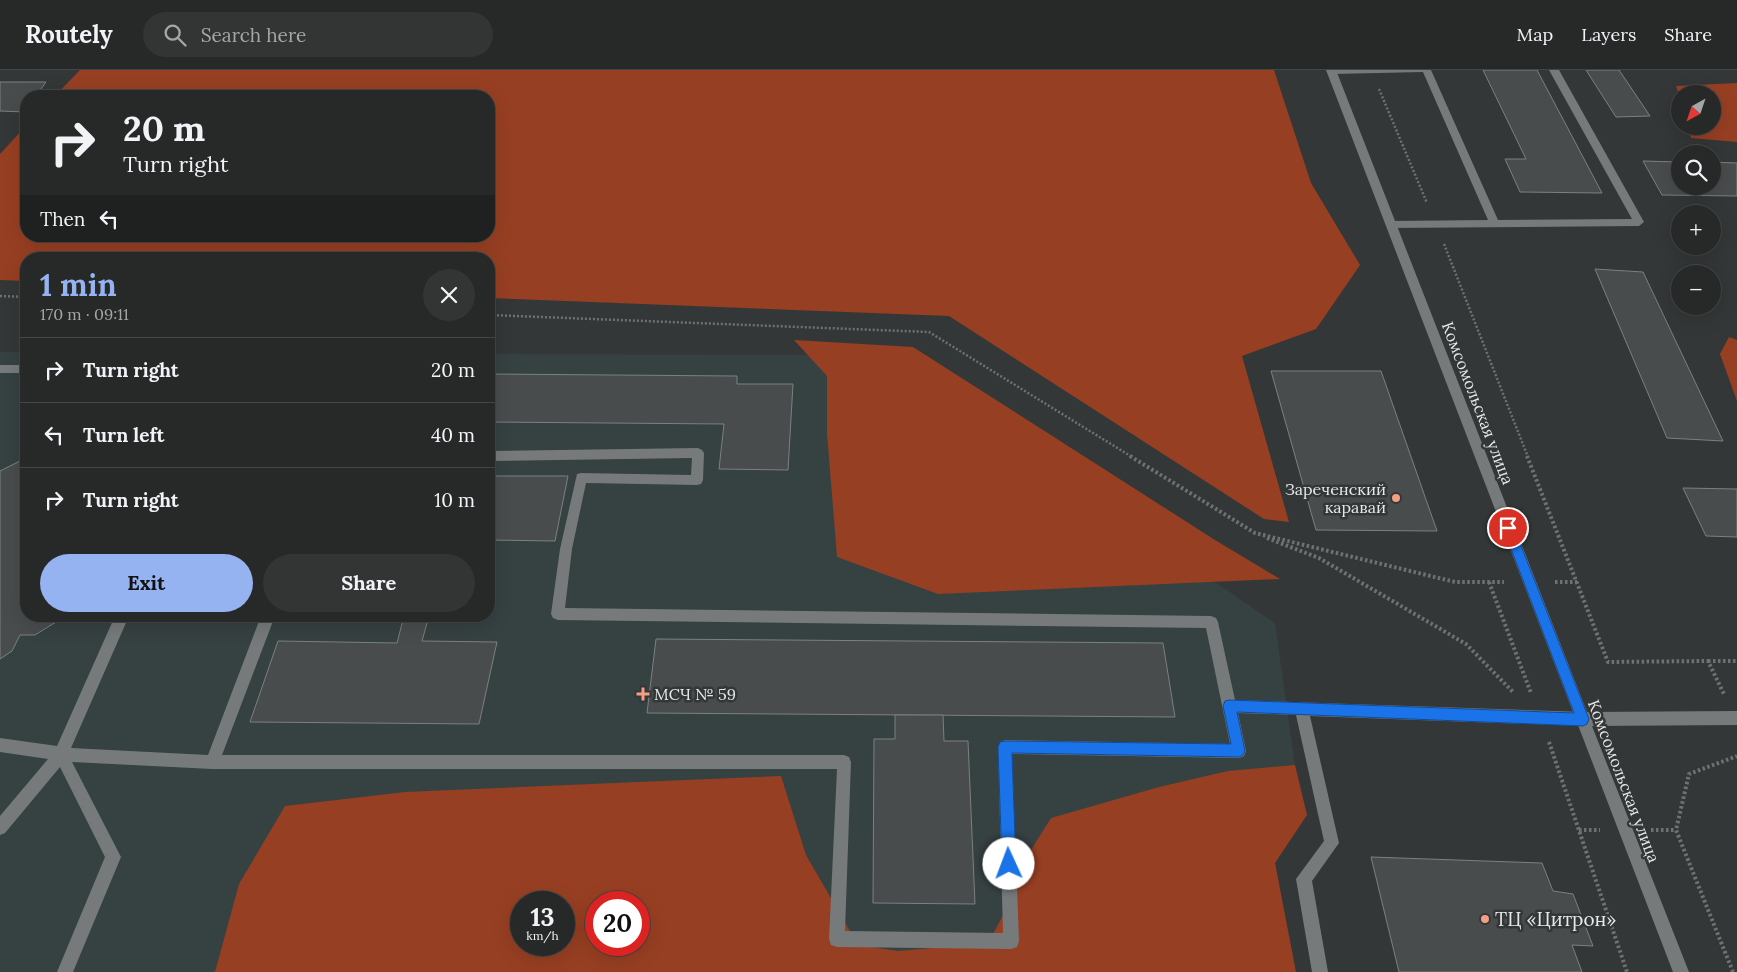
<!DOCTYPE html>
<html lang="en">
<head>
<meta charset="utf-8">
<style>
	body { margin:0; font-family:Lora,serif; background:#333535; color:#f1f3f6; height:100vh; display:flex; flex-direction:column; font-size:19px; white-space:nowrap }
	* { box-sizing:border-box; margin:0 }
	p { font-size:16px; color:#a4a6a8 }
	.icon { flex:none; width:28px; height:28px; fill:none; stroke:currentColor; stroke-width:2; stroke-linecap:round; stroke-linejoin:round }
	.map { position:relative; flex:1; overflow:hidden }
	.drawer { position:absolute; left:20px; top:182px; width:475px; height:370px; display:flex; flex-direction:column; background:#272929; border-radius:20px; box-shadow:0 5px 20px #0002,0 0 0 1px #434546 }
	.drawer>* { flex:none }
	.banner { position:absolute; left:20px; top:20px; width:475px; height:152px; border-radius:20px; box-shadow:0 5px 20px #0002,0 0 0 1px #434546; background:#272929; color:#f1f3f6; overflow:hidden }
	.needle { width:32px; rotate:220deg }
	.tools { position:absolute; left:1671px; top:15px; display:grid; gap:10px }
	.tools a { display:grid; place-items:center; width:50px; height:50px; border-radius:50%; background:#272929; box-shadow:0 5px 20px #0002,0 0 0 1px #434546; font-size:25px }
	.speed { position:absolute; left:510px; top:821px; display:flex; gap:10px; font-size:25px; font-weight:700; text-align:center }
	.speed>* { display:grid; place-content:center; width:65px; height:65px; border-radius:50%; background:#272929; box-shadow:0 5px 20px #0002,0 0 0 1px #434546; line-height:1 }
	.speed small { font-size:12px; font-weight:400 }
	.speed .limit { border:8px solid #d22; background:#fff; color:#111 }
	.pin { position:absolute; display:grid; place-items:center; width:42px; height:42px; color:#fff; margin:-21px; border:2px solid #fff; border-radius:50%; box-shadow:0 1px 5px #0007 }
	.me { position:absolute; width:55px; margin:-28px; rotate:358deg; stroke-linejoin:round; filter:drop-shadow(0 0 4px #0008) }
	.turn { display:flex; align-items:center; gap:18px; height:105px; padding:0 20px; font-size:22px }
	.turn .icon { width:65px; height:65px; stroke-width:2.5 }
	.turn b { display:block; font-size:35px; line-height:42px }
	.then { display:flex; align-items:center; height:48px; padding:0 20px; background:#0003; gap:10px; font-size:19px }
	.round { display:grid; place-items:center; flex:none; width:52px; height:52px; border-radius:26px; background:#333535 }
	.headline { display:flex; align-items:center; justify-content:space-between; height:85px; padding:0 20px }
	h1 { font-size:30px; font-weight:800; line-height:38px; color:#95b2f1 }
	.primary-button { display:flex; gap:10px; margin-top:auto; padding:10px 20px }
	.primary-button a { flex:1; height:58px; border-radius:30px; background:#95b2f1; color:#111; font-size:20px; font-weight:800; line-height:58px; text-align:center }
	.primary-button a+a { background:#333535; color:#f1f3f6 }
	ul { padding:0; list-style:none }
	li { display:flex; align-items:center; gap:15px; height:65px; padding:0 20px; border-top:1px solid #434546 }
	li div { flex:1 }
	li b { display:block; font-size:19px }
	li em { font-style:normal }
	header { display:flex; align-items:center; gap:30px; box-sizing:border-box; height:70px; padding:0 25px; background:#272929; border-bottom:1px solid #434546 }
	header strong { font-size:24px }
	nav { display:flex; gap:28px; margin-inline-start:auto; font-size:18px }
	.search { width:350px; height:45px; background:#333535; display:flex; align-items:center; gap:12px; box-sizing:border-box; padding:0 18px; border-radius:28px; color:#a4a6a8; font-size:19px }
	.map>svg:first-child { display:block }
</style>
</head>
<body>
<header>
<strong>Routely</strong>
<div class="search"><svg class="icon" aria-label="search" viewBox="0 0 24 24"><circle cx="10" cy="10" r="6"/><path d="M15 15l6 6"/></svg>Search here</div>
<nav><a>Map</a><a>Layers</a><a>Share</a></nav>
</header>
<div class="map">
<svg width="1737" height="902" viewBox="0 0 1737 902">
	<rect width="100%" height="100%" fill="#343737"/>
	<path fill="#364142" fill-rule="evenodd" d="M0,282h26v264h463v-262l393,1 393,268 20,142 12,50 -32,48 21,109h-1296zM521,832h43v43h-43zM596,832h43v43h-43z"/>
	<g fill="#973f22" fill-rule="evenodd">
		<path d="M80,0h1194l37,113 49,82 -44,64 -74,27 47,166 -25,-3 -315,-203 -460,-18v-39h-463v22l-26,-1v-126l26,-28v110h463v-140h-434z"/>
		<path d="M1737,13v59l-46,-4 -3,-12h24v-32h-32v4l-4,-12z"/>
		<path d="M1729,267l8,3v61l-17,-47z"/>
		<path d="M794,270l119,7 302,193 65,39 -342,15 -101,-37 -10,-124v-57z"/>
		<path d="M1295,695l12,50 -32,48 21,109h-1081l24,-88 46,-78 120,-14 376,-16 25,79 52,90 40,6 90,-8 19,-35 5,-28 39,-62 108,-31 69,-16zM521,832h43v43h-43zM596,832h43v43h-43z"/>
	</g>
	<g fill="#494c4d" stroke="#7c8080">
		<path d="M1483,0h54l65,123 -82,-1 -15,-33h21z"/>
		<path d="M1586,0h33l31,46 -34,1z"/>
		<path d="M0,12h46l-10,14h-10l-1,16 -25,-1z"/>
		<path d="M1643,91l37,1v24h32v-24l25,1v33l-75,-1z"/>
		<path d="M1595,199l48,3 80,169 -56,-3z"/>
		<path d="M1271,301h110l56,160 -121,-1z"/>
		<path d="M489,304l248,2v8h56l-5,86 -69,-1 5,-45 -235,-2z"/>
		<path d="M26,388v78l-6,13 6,10v57h32l-2,6 -21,13h-15l-8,16 -12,8v-188z"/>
		<path d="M489,406h79l-13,65 -66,-1z"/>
		<path d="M1683,418l54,1v48l-31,-1z"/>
		<path d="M404,546h25l-7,25 75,1 -18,82 -229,-2 28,-81 119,2z"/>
		<path d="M656,569l507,4 12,74 -528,-4z"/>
		<path d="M895,645h48l1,26h24l7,163 -102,-1 1,-164h21z"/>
		<path d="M1371,787l171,6 11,28 20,3 20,52 -21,-1 10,27h-183z"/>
	</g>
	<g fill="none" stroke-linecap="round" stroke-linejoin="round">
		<g stroke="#707272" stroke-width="2.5" stroke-dasharray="2 2" stroke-linecap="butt">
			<path d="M1379,19l48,114"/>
			<path d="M1444,174l84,213"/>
			<path d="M0,226l26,1"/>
			<path d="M489,245l440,17 203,125"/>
		</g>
		<g stroke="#707272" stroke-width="4" stroke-dasharray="2.5 2.5" stroke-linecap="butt">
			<path d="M1130,386l125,77 200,49h49"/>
			<path d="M1527,386l81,206 100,-1 16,33"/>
			<path d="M1267,468l52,20 147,86 47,48"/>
			<path d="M1489,512l42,111"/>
			<path d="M1555,512h22"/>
			<path d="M1708,591h29"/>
			<path d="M1549,672l78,230"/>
			<path d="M1579,760h21"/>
			<path d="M1651,760h25"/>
			<path d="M1733,902l-57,-142 13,-56 48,-18"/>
		</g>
		<g fill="#777a7b" fill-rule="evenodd">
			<path d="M1328,0h103l67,150 134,-1 -83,-149h10l85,152 -5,4 -252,2v-6l4,-1 97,-1 -65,-148 -91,2 -3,-1z"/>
			<rect x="0" y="295" width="26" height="8"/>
			<path d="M698,378l4,2 2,3 -1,27 -2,4 -4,1 -111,-2 -14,66 -7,59 646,8 5,2 2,4 17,78 348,12 5,2 2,5 -2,5 -5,2 -273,-10 29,127 -27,38 16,91h-16l-16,-93 28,-38 -28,-126 -58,-2 8,38 -2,5 -5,2 -227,-4 7,187 -2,6 -6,2 -174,-2 -6,-2 -2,-6 8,-170h-625l-140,-7 49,95 -48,115h-16l48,-115 -45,-90 -55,66 -5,2v-19l48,-57 -48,-7v-14l57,8 58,-130h14l-58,132 137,7 53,-139h14l-53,139h622l5,2 2,5 -6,169 158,2 -5,-186 2,-5 5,-2 225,4 -24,-116 -648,-8 -5,-2 -2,-4 9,-65 17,-75 4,-1 110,2 1,-17 -203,3v-10z"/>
		</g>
		<path fill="#777a7b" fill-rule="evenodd" d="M1326,0h10l251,642 150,-1v14l-145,1 97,246h-16z"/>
	</g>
	<path fill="#1a73e8" stroke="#114b97" d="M1508,453l5,2 1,3 75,191 -2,5 -4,2 -346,-14 8,39 -2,4 -4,2 -227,-4 4,111 -3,4 -4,2 -5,-2 -2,-4 -4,-117 2,-5 5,-1 226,3 -8,-38 2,-5 4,-1 345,13 -71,-185 1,-3z"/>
	<g fill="#f39f84" stroke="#343737" stroke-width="2">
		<circle cx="1396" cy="428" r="5"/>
		<path d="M640.5 616.5h5v5h5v5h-5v5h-5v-5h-5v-5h5z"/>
		<circle cx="1485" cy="849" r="5"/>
	</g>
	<g text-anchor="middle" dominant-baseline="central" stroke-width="5" stroke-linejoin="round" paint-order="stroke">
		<g font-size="16" fill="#e7e9e9" stroke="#343737">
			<text transform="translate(1478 333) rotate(69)">Комсомольская улица</text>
			<text transform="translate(1624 711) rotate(69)">Комсомольская улица</text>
		</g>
		<g font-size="16" fill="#e7e9e9" stroke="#343737" text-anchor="end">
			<text x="1386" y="419">Зареченский<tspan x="1386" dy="18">каравай</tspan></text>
			<text x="654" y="624" text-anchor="start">МСЧ № 59</text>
		</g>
		<g font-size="19" fill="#e7e9e9" stroke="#343737" text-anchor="start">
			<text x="1495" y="849">ТЦ «Цитрон»</text>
		</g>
	</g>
</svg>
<div class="tools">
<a><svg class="needle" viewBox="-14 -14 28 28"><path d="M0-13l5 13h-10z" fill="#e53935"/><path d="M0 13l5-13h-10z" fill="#a4a6a8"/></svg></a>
<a><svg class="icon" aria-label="search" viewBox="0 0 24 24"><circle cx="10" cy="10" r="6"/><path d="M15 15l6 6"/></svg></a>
<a>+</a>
<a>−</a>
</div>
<div class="speed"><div>13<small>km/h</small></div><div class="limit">20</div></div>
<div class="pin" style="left:1508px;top:458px;background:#d93025"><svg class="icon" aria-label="arrive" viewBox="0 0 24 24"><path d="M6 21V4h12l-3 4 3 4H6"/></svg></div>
<svg class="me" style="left:1009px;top:794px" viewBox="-20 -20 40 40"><circle r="19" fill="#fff"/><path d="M0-13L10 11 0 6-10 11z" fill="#1a73e8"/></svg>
<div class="banner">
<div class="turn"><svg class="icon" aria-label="right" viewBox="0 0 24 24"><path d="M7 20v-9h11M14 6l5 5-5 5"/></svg><div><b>20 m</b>Turn right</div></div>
<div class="then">Then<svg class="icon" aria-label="left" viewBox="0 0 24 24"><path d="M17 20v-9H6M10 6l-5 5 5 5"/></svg></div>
</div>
<section class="drawer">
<div class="headline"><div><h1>1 min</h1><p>170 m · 09:11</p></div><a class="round"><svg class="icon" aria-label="close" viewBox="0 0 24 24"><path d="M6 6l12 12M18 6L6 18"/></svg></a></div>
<ul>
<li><svg class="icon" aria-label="right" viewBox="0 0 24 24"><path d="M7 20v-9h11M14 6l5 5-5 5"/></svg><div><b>Turn right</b></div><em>20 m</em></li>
<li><svg class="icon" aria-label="left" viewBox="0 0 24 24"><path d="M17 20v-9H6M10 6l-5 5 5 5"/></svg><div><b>Turn left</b></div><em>40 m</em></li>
<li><svg class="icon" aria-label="right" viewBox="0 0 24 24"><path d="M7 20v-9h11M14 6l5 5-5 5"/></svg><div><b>Turn right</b></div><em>10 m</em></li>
</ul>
<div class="primary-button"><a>Exit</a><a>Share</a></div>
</section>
</div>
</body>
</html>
